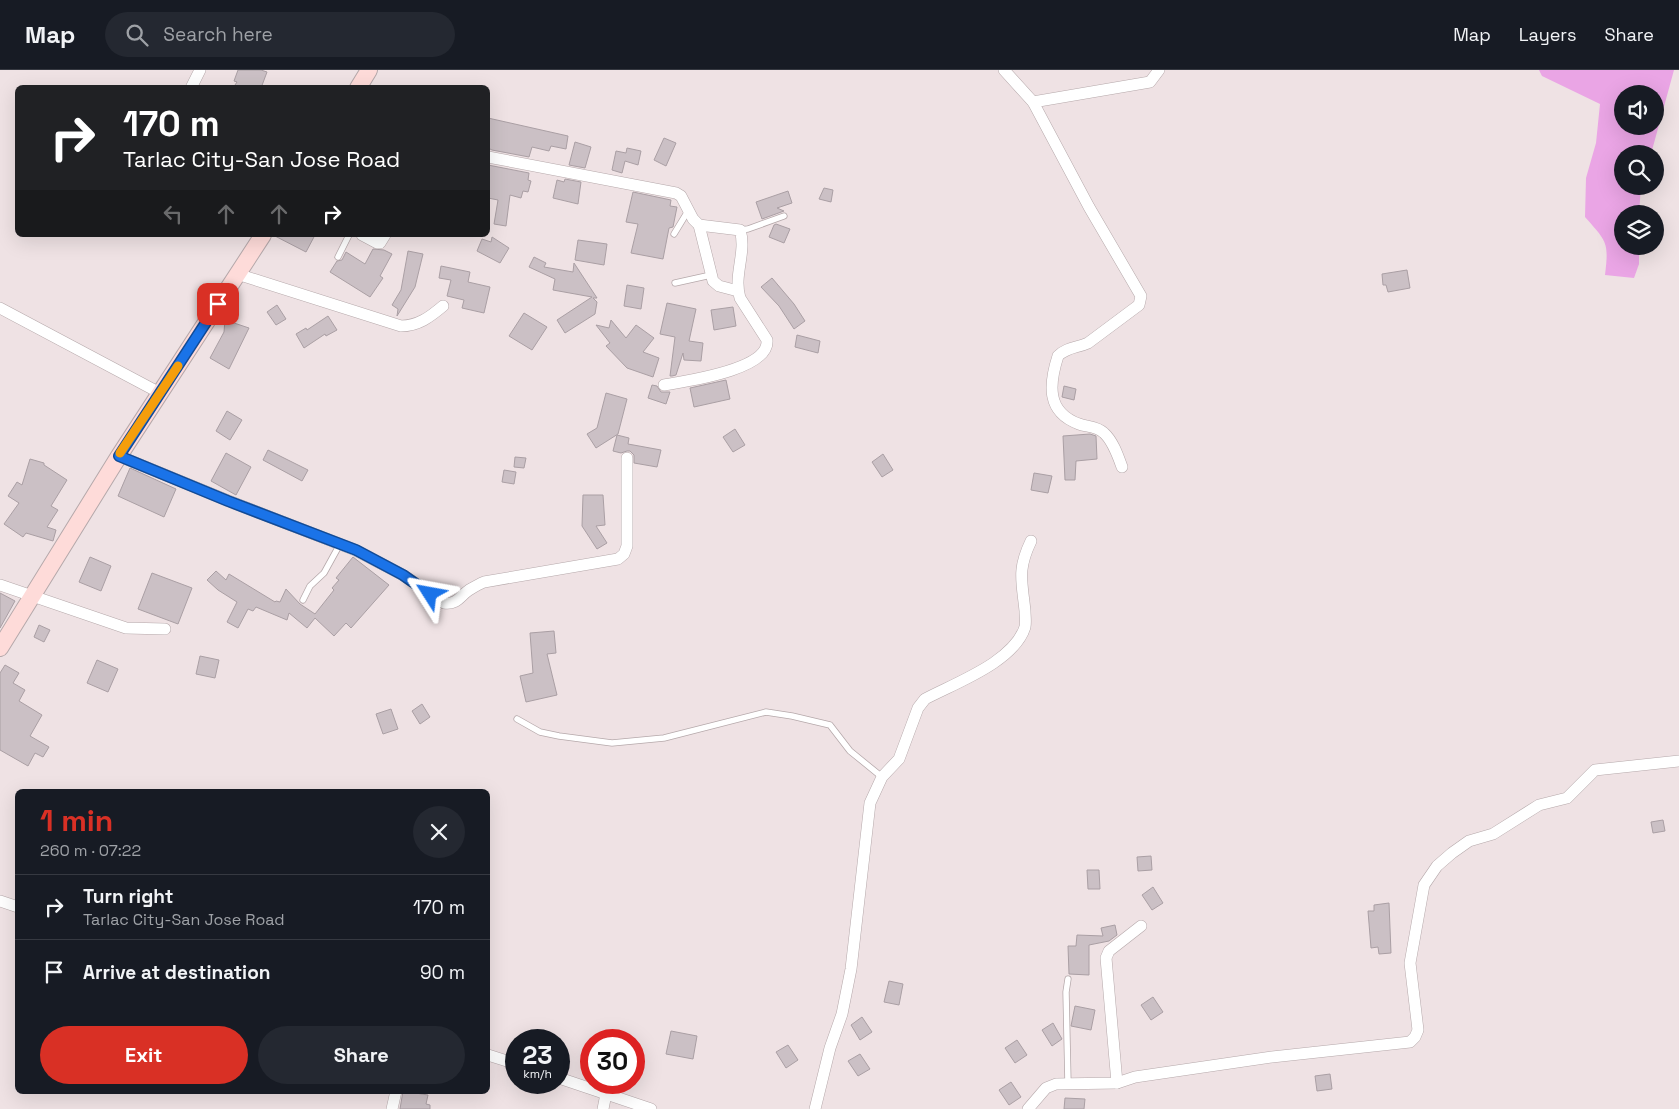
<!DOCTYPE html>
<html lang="en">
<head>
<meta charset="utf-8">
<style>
	body { margin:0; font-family:"Space Grotesk",sans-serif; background:#242831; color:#f1f3f6; height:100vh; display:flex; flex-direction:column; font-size:19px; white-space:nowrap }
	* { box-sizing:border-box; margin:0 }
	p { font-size:16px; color:#9ea1a6 }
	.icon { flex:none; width:28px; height:28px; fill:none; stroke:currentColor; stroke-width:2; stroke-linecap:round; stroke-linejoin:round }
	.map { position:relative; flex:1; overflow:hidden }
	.side { position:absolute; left:15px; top:719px; width:475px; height:305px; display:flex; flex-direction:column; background:#171b24; border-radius:8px; box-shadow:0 5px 20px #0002 }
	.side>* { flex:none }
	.top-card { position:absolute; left:15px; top:15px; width:475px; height:152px; border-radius:8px; box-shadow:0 5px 20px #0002; background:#202124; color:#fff; overflow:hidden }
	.controls { position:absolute; left:1614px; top:15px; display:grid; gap:10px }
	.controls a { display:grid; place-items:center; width:50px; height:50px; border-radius:50%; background:#171b24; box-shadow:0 5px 20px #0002; font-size:25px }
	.speed { position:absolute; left:505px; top:959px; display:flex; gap:10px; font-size:25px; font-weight:700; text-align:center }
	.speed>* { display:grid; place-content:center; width:65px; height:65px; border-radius:50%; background:#171b24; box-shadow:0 5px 20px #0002; line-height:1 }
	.speed small { font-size:12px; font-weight:400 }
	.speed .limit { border:8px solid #d22; background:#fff; color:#111 }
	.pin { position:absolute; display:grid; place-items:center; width:42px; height:42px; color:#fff; margin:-21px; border-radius:10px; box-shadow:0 2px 8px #0006 }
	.me { position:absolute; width:55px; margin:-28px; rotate:304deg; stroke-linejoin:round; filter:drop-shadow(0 0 4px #0008) }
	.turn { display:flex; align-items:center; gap:18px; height:105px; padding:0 25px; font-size:22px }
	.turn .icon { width:65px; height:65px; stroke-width:2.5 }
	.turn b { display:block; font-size:35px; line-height:42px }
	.lanes { display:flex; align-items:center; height:48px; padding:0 25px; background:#0003; justify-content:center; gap:25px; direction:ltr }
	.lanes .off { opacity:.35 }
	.round { display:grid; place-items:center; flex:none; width:52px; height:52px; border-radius:26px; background:#242831 }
	.headline { display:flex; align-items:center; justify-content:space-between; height:85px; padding:0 25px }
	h1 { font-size:30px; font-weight:700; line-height:38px; color:#d93025 }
	.button { display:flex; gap:10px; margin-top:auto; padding:10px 25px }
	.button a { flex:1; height:58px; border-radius:30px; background:#d93025; color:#fff; font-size:20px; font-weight:700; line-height:58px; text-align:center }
	.button a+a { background:#242831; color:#f1f3f6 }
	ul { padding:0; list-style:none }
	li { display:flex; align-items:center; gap:15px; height:65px; padding:0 25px; border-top:1px solid #363941 }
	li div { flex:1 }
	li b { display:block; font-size:19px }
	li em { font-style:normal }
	header { display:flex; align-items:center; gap:30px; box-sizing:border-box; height:70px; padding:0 25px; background:#171b24; border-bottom:1px solid #363941 }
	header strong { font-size:24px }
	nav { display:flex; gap:28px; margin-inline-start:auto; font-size:18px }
	.search { width:350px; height:45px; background:#242831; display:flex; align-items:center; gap:12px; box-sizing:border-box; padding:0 18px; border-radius:28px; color:#9ea1a6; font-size:19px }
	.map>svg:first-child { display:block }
</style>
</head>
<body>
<header>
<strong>Map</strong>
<div class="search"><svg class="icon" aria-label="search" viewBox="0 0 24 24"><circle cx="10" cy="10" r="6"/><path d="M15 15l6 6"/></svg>Search here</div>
<nav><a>Map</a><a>Layers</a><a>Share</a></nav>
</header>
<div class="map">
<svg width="1679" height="1039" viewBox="0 0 1679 1039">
	<rect width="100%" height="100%" fill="#efe2e4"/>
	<path fill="#eaa5e5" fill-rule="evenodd" d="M1539,0h135l-23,84h-29v32h19l-2,28h-17v32h17v18l-5,14 -29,-3c4,-33 2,-33 -20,-58l1,-39 10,-35 4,-39 -58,-28zM1622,24h33v32h-33z"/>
	<g fill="#cbc0c5" stroke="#aa9fa4">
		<path d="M238,0h23l6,2 -6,16h-28l4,-6 -3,-1z"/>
		<path d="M488,48l80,18 -2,13 -15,-3 -2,5 -17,-4 -3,10 -37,-7 -4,-2z"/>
		<path d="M664,68l12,5 -10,23 -12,-6z"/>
		<path d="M575,72l16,5 -6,21 -16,-3z"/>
		<path d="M627,78l14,3 -3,14 -13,-4 -3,12 -10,-3 4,-19 10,2z"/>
		<path d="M488,95l41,8 -1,7 3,1 -3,11 -5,-1 -2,7 -11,-3 -4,31 -12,-2 4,-24 -10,-2z"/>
		<path d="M565,109l16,3 -3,22 -25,-6 4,-18 7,2z"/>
		<path d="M824,118l9,2 -2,12 -12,-3z"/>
		<path d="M788,121l4,12 -15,5 7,3 -22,8 -6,-17z"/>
		<path d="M633,122l38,8 -1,6 7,1 -4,20 -4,1 -6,31 -32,-6 7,-29 -12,-2z"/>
		<path d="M776,154l14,5 -6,14 -15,-6 5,-12z"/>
		<path d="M273,165h42l-9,17z"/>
		<path d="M492,167l17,11 -9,15 -23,-12 5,-12 9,3z"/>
		<path d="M578,170l29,4 -3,21 -29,-5z"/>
		<path d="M373,179l11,1 8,4 -12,22 3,2 -13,19 -40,-25 7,-11 5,-1 4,-8 19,12z"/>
		<path d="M408,181l15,3 -8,33 -18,29 1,-7 -6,-4 9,-15z"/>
		<path d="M534,187l12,6 -2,4 29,5 1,-9 23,35h-4l4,4 -2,12 -30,19 -8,-13 35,-23 -39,-7 2,-11 -26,-12z"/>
		<path d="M441,196l29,6 -2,10 22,5 -6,26 -22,-5 2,-8 -17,-4 4,-16 -12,-2z"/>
		<path d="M1407,200l3,18 -22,4 -2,-7h-3l-1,-11z"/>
		<path d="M772,208l22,26 11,17 -11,8 -15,-23 -18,-19z"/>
		<path d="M627,215l17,3 -3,21 -17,-3z"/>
		<path d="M667,233l29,6 -7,32 14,2 -2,18 -17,-1 -1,-7 -7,22 -4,1h-2l5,-39 -15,-3z"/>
		<path d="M277,235l9,14 -10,6 -9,-13z"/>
		<path d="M733,237l3,19 -22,4 -3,-20z"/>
		<path d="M524,243l23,14 -15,23 -23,-14z"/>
		<path d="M328,246l9,14 -11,6 -1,-2 -21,14 -8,-14 10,-6 1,2z"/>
		<path d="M225,250l24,8 -20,41 -19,-11 14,-26z"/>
		<path d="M611,250l15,18 10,-13 18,13 -11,14 16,6 -6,19 -26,-9 -21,-22 4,-3 -14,-18 13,3z"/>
		<path d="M797,265l23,6 -2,12 -23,-6z"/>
		<path d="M726,310l4,19 -36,8 -4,-19z"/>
		<path d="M652,315l5,1 4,6h9l-4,12 -18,-6z"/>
		<path d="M1064,316l12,3 -2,11 -12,-3z"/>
		<path d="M606,323l21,6 -9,35 -22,14 -9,-14 10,-6z"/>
		<path d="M227,341l15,9 -12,20 -14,-9z"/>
		<path d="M735,359l10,16 -12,7 -10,-15z"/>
		<path d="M1090,364l6,2 1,23 -21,2 -1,19h-10l-2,-44z"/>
		<path d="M617,365l12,3 -1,6 33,6 -4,17 -23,-4v-8l-4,-4h-3l-6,2 -8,-2z"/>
		<path d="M268,380l40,20 -6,11 -39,-21z"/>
		<path d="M226,383l25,14 -15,28 -25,-14z"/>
		<path d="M883,384l10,16 -11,7 -10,-15z"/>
		<path d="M515,387l11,1 -2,10 -10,-1z"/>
		<path d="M30,389l14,4v2l23,15 -16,26 7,4 -11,17 9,3 -3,11 -27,-8 -3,4 -19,-13 15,-21 -11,-7 9,-14 5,3z"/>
		<path d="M130,398l46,21 -12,28 -46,-21z"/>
		<path d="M504,400l12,2 -2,12 -12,-2z"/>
		<path d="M1034,403l18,3 -4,17 -17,-3z"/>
		<path d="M583,425h20l2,30 -9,1 11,17 -10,6 -15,-23z"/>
		<path d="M90,487l21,9 -10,25 -22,-9z"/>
		<path d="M353,487l36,28 -38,43 -5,-5 -12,13 -19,-18 -8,10 -18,-15 -2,7 -31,-13 -3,4 -5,-2 -10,19 -11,-6 10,-20 -19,-12 -11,-10 9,-9 10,9 3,-6 46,28 1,-1 4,1 6,-13 14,15 15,10 19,-24 -2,-2 7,-8 -3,-2z"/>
		<path d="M152,503l40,15 -14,36 -40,-15z"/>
		<path d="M0,523l15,8 -15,27z"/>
		<path d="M39,555l11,5 -6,12 -10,-5z"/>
		<path d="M554,561l2,22 -9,1 10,41 -31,7 -6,-26 13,-3 -3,-40z"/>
		<path d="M200,586l19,4 -4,18 -19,-4z"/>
		<path d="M97,590l21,9 -10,23 -21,-9z"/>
		<path d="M5,595l14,8 -6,10 12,7 -6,11 23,14 -12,21 19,11 -6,10 -8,-4 -7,13 -28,-16v-77z"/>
		<path d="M422,634l8,13 -10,7 -8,-13z"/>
		<path d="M391,639l7,20 -15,5 -7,-20z"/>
		<path d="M1663,750l2,11 -12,2 -2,-11z"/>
		<path d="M1151,786l1,14 -14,1 -1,-14z"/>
		<path d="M1087,800h12l1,19h-12z"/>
		<path d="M1153,817l10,16 -11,7 -10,-15z"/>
		<path d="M1389,833l2,50 -12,1 -1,-7 -7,1 -3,-37h6v-6z"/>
		<path d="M1115,855l2,10 -8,6 -20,4v30l-20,-1 -1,-28h8l1,-11 26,1 -2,-8z"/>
		<path d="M889,911l14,3 -4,21 -15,-3z"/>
		<path d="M1153,927l10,15 -12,8 -10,-15z"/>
		<path d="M1075,936l20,4 -4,20 -20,-4z"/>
		<path d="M862,947l10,15 -12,8 -9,-15z"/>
		<path d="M1053,953l9,16 -10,7 -10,-16z"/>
		<path d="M671,961l26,5 -4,23 -27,-5z"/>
		<path d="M1017,970l10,15 -12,8 -10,-15z"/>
		<path d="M788,975l10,15 -12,8 -10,-16z"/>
		<path d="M860,984l10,15 -12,7 -10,-15z"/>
		<path d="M1330,1004l2,15 -15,2 -2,-15z"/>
		<path d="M1011,1012l10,15 -12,8 -10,-15z"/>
		<path d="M403,1021l25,4 -2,9 4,1v4h-30z"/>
		<path d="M1065,1028l20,1 -1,10h-20z"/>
	</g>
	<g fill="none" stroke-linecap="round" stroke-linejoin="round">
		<defs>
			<g id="service">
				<path d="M740,160l8,-1 36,-13"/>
				<path d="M674,164l14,-23"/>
				<path d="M338,187l11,-22"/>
				<path d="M675,213l36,-8"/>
				<path d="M303,530l7,-14 14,-13 16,-29"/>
				<path d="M517,649l23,13 19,4 53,7 52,-5 102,-26 26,4 38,9 20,26 32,26"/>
				<path d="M1068,909l-2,13 2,91"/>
			</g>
			<g id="minor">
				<path d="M1004,0l29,32 56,105 52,89 -2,9 -51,38c-11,5 -21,4 -30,13 -9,28 -12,56 21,68 8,3 18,2 25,9 9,8 14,23 18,34"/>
				<path d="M191,18l9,-18"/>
				<path d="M1033,32l117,-20 9,-12"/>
				<path d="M488,87l188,36 5,3 12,23 6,6 41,5c7,22 -7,45 0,68l27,42c3,30 -81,41 -103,45"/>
				<path d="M699,155l14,56 6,5 19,5"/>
				<path d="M362,165l15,8h3l5,-8"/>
				<path d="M237,204l164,52c17,0 29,-9 42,-20"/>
				<path d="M0,238l160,85"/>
				<path d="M119,386l110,45 126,49 48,25 41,28c13,2 16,-7 25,-13 5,-3 10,-6 15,-8l134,-23 6,-5 3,-8v-88"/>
				<path d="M0,515l126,43 39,1"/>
				<path d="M0,831l18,6"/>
				<path d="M488,985l28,9"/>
				<path d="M559,1008l92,31"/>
				<path d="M1117,1013l-11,-125 3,-7 32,-25"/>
				<path d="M392,1039l4,-18"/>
				<path d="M603,1039l3,-15"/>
				<path d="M815,1039l15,-61 12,-34 9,-45 19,-166 12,-26 17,-18 19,-51 7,-9c30,-16 89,-37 100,-72 1,-5 0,-11 0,-16 -3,-30 -8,-41 6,-70"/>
				<path d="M1028,1039l18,-21 10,-4 61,-1 18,-6 137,-20 138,-15 5,-5 3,-7 -8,-67 14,-78 13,-19 15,-13 17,-12 24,-7 46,-29 28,-7 28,-28 84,-9"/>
			</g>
			<g id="secondary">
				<path d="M358,18l11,-18"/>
				<path d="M0,578l119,-192 144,-221"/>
			</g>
		</defs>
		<use href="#service" stroke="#b5a8aa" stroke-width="7"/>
		<use href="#minor" stroke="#b5a8aa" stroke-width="12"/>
		<use href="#secondary" stroke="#b5a8aa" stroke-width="18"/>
		<use href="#service" stroke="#fff" stroke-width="5.5"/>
		<use href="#minor" stroke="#fff" stroke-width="11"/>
		<use href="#secondary" stroke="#fedbd9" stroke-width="16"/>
	</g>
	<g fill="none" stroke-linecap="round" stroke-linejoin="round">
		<defs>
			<path id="route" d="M218,234l-99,152 109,45 128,49 47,25 27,19"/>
		</defs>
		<use href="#route" stroke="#114b97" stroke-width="12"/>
		<use href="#route" stroke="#1a73e8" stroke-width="9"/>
		<path stroke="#f59e0b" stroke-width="9" d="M120,383l58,-87"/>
	</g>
</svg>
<div class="controls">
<a><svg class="icon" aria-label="sound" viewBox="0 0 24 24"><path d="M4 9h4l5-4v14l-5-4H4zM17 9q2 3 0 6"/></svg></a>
<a><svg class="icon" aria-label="search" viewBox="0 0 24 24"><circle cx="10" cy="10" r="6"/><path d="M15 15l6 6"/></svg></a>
<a><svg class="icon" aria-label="layers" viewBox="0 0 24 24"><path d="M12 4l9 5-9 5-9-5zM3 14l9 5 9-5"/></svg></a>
</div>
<div class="speed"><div>23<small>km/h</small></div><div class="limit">30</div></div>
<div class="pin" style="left:218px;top:234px;background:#d93025"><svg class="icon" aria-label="arrive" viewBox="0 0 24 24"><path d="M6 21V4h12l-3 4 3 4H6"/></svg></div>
<svg class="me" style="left:430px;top:524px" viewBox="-20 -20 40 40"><path d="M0-17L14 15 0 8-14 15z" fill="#1a73e8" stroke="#fff" stroke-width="4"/></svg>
<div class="top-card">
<div class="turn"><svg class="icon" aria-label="right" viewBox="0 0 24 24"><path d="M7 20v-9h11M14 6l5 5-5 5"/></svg><div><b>170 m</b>Tarlac City-San Jose Road</div></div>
<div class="lanes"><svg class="icon off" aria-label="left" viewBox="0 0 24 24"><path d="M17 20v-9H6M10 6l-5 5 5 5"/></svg><svg class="icon off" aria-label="ahead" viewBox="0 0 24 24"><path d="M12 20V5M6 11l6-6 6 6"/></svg><svg class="icon off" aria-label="ahead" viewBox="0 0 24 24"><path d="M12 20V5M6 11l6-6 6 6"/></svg><svg class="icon" aria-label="right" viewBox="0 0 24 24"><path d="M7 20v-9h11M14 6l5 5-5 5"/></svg></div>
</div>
<section class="side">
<div class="headline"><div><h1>1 min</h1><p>260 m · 07:22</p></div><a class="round"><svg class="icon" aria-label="close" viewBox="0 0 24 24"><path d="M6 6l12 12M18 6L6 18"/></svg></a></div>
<ul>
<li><svg class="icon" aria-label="right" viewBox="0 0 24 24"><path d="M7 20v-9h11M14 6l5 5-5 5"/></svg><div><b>Turn right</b><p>Tarlac City-San Jose Road</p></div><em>170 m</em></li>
<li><svg class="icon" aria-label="arrive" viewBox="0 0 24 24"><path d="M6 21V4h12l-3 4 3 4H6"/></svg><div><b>Arrive at destination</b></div><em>90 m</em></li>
</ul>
<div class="button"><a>Exit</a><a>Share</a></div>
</section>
</div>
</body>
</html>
